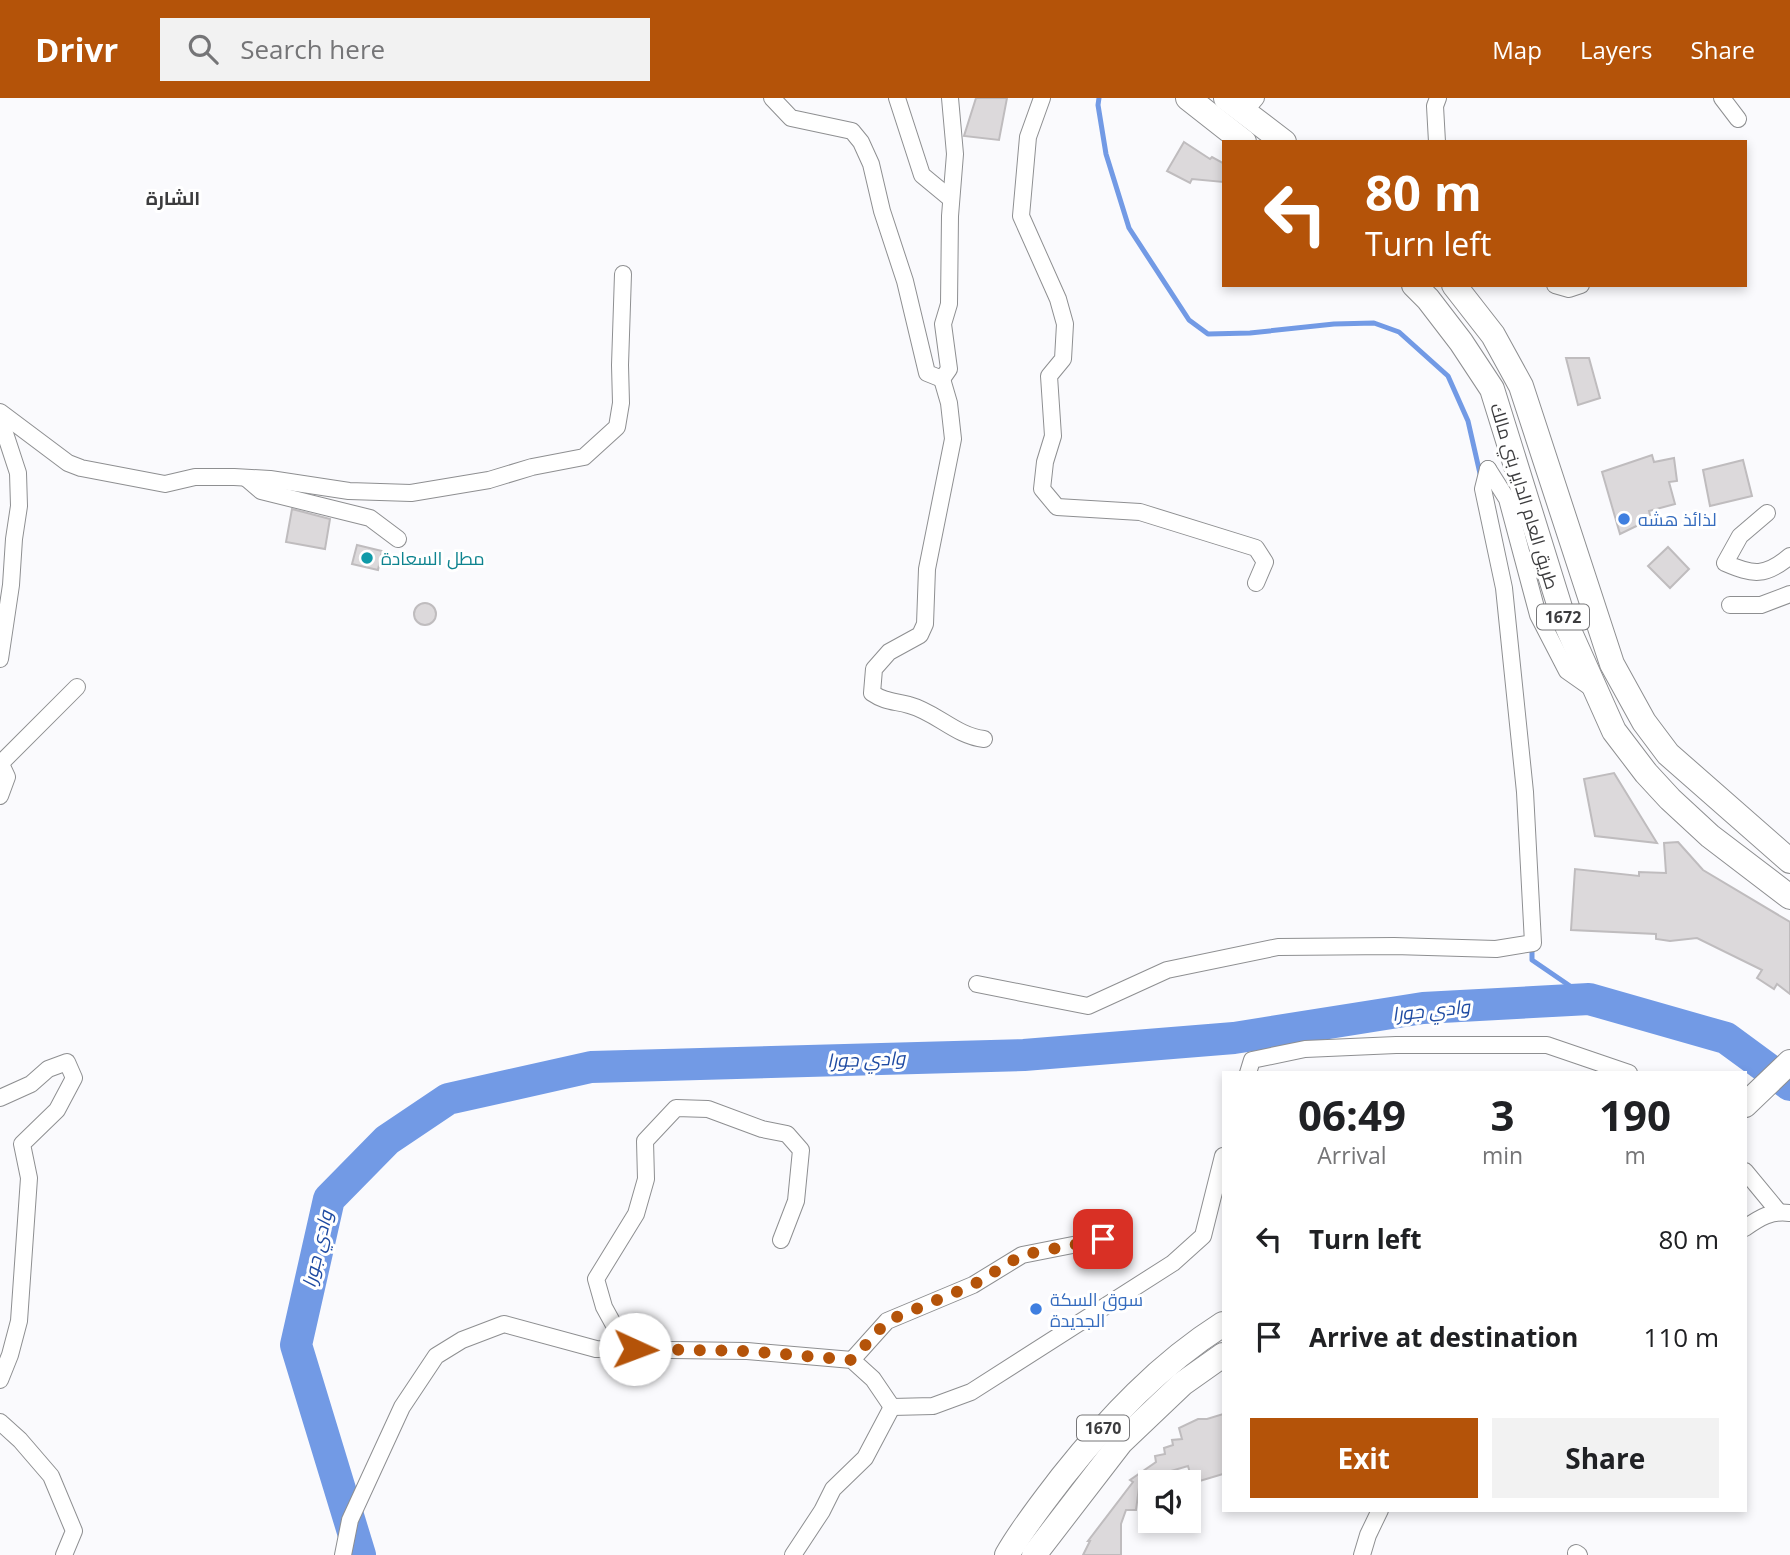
<!DOCTYPE html>
<html lang="en">
<head>
<meta charset="utf-8">
<style>
	body { margin:0; font-family:"Open Sans",Cairo,sans-serif; background:#f2f2f2; color:#202124; height:100vh; display:flex; flex-direction:column; font-size:26px; white-space:nowrap }
	* { box-sizing:border-box; margin:0 }
	p { font-size:23px; color:#757577 }
	.icon { flex:none; width:38px; height:38px; fill:none; stroke:currentColor; stroke-width:2; stroke-linecap:round; stroke-linejoin:round }
	.map { position:relative; flex:1; overflow:hidden }
	.details { position:absolute; left:1222px; top:973px; width:525px; height:441px; display:flex; flex-direction:column; background:#fff; border-radius:0px; box-shadow:0 4px 10px #0003 }
	.details>* { flex:none }
	.hud { position:absolute; left:1222px; top:42px; width:525px; height:147px; border-radius:0px; box-shadow:0 4px 10px #0003; background:#b45309; color:#fff; overflow:hidden }
	.buttons { position:absolute; left:1138px; top:1372px; display:grid; gap:14px }
	.buttons a { display:grid; place-items:center; width:63px; height:63px; border-radius:0px; background:#fff; box-shadow:0 4px 10px #0003; font-size:35px }
	.pin { position:absolute; display:grid; place-items:center; width:60px; height:60px; color:#fff; margin:-30px; border-radius:14px; box-shadow:0 4px 10px #0006 }
	.me { position:absolute; width:77px; margin:-38px; rotate:92deg; stroke-linejoin:round; filter:drop-shadow(0 0 5px #0008) }
	.turn { display:flex; align-items:center; gap:24px; height:147px; padding:0 28px; font-size:32px }
	.turn .icon { width:91px; height:91px; stroke-width:2.5 }
	.turn b { display:block; font-size:49px; line-height:60px }
	.eta { display:flex; justify-content:space-evenly; align-items:center; height:119px; text-align:center }
	.eta b { font-size:42px; font-weight:700; line-height:49px }
	.action { display:flex; gap:14px; margin-top:auto; padding:14px 28px }
	.action a { flex:1; height:80px; border-radius:0px; background:#b45309; color:#fff; font-size:28px; font-weight:700; line-height:80px; text-align:center }
	.action a+a { background:#f2f2f2; color:#202124 }
	ul { padding:0; list-style:none }
	li { display:flex; align-items:center; gap:21px; height:98px; padding:0 28px }
	li div { flex:1 }
	li b { display:block; font-size:26px }
	li em { font-style:normal }
	header { display:flex; align-items:center; gap:42px; box-sizing:border-box; height:98px; padding:0 35px; background:#b45309; color:#fff }
	header strong { font-size:33px }
	nav { display:flex; gap:38px; margin-inline-start:auto; font-size:24px }
	.search { width:490px; height:63px; background:#f2f2f2; display:flex; align-items:center; gap:18px; box-sizing:border-box; padding:0 24px; border-radius:0px; color:#757577; font-size:26px }
	.map>svg:first-child { display:block }
</style>
</head>
<body>
<header>
<strong>Drivr</strong>
<div class="search"><svg class="icon" aria-label="search" viewBox="0 0 24 24"><circle cx="10" cy="10" r="6"/><path d="M15 15l6 6"/></svg>Search here</div>
<nav><a>Map</a><a>Layers</a><a>Share</a></nav>
</header>
<div class="map">
<svg width="1790" height="1457" viewBox="0 0 1790 1457">
	<rect width="100%" height="100%" fill="#fafafd"/>
	<g fill="none" stroke-linecap="round" stroke-linejoin="round">
		<g stroke="#729ae5" stroke-width="5">
			<path d="M1099,0l-1,7 8,49 23,74 60,92 19,14 42,-1 84,-9 40,-1 25,9 49,44 20,45 13,57"/>
			<path d="M1532,846v16l57,39"/>
		</g>
		<path stroke="#729ae5" stroke-width="32" d="M360,1457l-64,-210 33,-146 58,-59 61,-41 143,-32 433,-12 210,-17 189,-30 166,-9 137,39 64,47"/>
	</g>
	<g fill="#dcd9db" stroke="#bfbcbe" stroke-width="2">
		<path d="M976,0h31l-8,42 -35,-4z"/>
		<path d="M1184,44l26,17 2,-2 11,6v19l-31,-3 -2,4 -23,-12z"/>
		<path d="M1566,260h23l11,40 -22,7z"/>
		<path d="M1652,357l2,7 20,-4 3,23 -8,1 6,22 -26,7 2,8 -31,15 -18,-62z"/>
		<path d="M1743,362l9,36 -42,10 -7,-36z"/>
		<path d="M292,411l38,10 -5,30 -39,-7z"/>
		<path d="M357,447l25,6 -4,19 -26,-6z"/>
		<path d="M1668,449l21,22 -19,19 -22,-22z"/>
		<circle cx="425" cy="516" r="11"/>
		<path d="M1614,675l43,70 -62,-7 -11,-57z"/>
		<path d="M1678,744l25,28 87,52v72l-13,-10 -3,5 -17,-11 5,-8 -65,-32 -27,3 -14,-2v-5l-85,-4 4,-61 64,7v-4l27,1 -2,-30z"/>
		<path d="M1223,1316v60l-30,9 -5,-17 -48,14 -4,30h-10l-5,14v31h-38l7,-14h-2l45,-59 -3,-2 26,-18 -1,-6 10,-2 -1,-6 9,-3 -1,-5 10,-1 -3,-11 19,-9h9z"/>
	</g>
	<g fill="none" stroke-linecap="round" stroke-linejoin="round">
		<defs>
			<g id="minor">
				<path d="M772,0l19,20 61,13 9,11 10,22 11,47 23,70 22,92 15,6 7,-10 -6,-45 6,-20 1,-88 5,-62 -5,-56"/>
				<path d="M897,0l25,77 29,24"/>
				<path d="M1042,0l-14,39 -7,79 37,83 7,25 -2,35 -14,17 4,60 -8,26 -3,27 15,18 83,5 116,36 9,14 -9,21"/>
				<path d="M1722,0l16,21"/>
				<path d="M1244,14l12,-14"/>
				<path d="M1437,44l-2,-36 3,-8"/>
				<path d="M1555,187l14,4 12,-4"/>
				<path d="M942,281l7,24 4,36 -26,130 -2,55 -5,11 -31,17 -15,17 -2,24c13,9 23,8 37,12 27,7 47,31 75,34"/>
				<path d="M0,314l68,51 13,5 84,16 30,-7h39l36,2 79,12 62,2 78,-13 43,-13 52,-10 33,-30 4,-24 -1,-38 3,-91"/>
				<path d="M0,320l18,55 1,33 -5,33 -3,46 -11,74"/>
				<path d="M1488,371l19,30 31,116 29,56 27,19"/>
				<path d="M247,381l14,12 109,27 28,21"/>
				<path d="M1767,415l-27,23 -15,27c28,12 40,14 65,-7"/>
				<path d="M1730,507h31l29,-11"/>
				<path d="M0,664l7,15 -7,19"/>
				<path d="M1,665l76,-76"/>
				<path d="M977,886l111,22 79,-36 111,-23 116,-1 102,3 37,-6 -8,-151 -21,-204 -21,-99 5,-20"/>
				<path d="M1248,975l4,-13 53,-11 91,-4h151l82,28"/>
				<path d="M0,1000l31,-14 17,-15 19,-7 7,16 -17,32 -35,34 7,34 -10,143 -9,34 -10,25"/>
				<path d="M1745,1073l33,40"/>
				<path d="M1745,1130c14,-10 27,-18 45,-15"/>
				<path d="M627,1251l-23,-42 -8,-28 40,-65 10,-35 -1,-38 31,-33 32,1 54,20 25,5 14,16 -5,51 -15,39"/>
				<path d="M852,1262l35,-39 86,-36 49,-30 81,-16"/>
				<path d="M892,1309l41,-1 38,-14 202,-129 30,-27 20,-80"/>
				<path d="M0,1324l20,18 31,36 23,55 -10,24"/>
				<path d="M1576,1455l3,2"/>
				<path d="M343,1457l7,-35 52,-113 34,-51 26,-16 42,-16 92,25 151,2 105,9 21,19 19,28"/>
				<path d="M793,1457l29,-44 11,-22 32,-31 27,-51"/>
				<path d="M1362,1457l6,-20 12,-25"/>
			</g>
			<g id="highway">
				<path d="M1188,0l56,44"/>
				<path d="M1226,0l58,44"/>
				<path d="M1414,187l14,14 33,43 31,47 71,228 51,114 32,42 24,26 40,37 80,61"/>
				<path d="M1454,187l39,50 28,51 91,278 32,58 24,32 122,107"/>
				<path d="M1745,1007l45,-43"/>
				<path d="M1007,1457c16,-28 36,-53 56,-79 46,-58 97,-112 160,-152"/>
				<path d="M1034,1457l87,-113 61,-58 41,-29"/>
			</g>
		</defs>
		<use href="#minor" stroke="#8e8f91" stroke-width="18"/>
		<use href="#highway" stroke="#8e8f91" stroke-width="26"/>
		<use href="#minor" stroke="#fff" stroke-width="16"/>
		<use href="#highway" stroke="#fff" stroke-width="24"/>
	</g>
	<g fill="none" stroke-linecap="round" stroke-linejoin="round">
		<path stroke="#b45309" stroke-width="12" stroke-dasharray="0 21.6" d="M635,1251l112,2 105,9 35,-39 86,-36 49,-30 81,-16"/>
	</g>
	<g fill="#3f7fe0" stroke="#fff" stroke-width="2.5">
		<circle cx="1624" cy="421" r="7"/>
		<circle cx="1036" cy="1211" r="7"/>
	</g>
	<circle fill="#0f9aa8" stroke="#fff" stroke-width="2.5" cx="367" cy="460" r="7"/>
	<g text-anchor="middle" dominant-baseline="central" stroke-width="6" stroke-linejoin="round" paint-order="stroke">
		<g fill="#fff" stroke="#767678" stroke-width="2">
			<rect x="1537" y="506.5" width="52" height="25" rx="5"/>
			<rect x="1077" y="1317.5" width="52" height="25" rx="5"/>
		</g>
		<g font-size="16" font-weight="bold" fill="#3c3c3e">
			<text x="1563" y="519">1672</text>
			<text x="1103" y="1330">1670</text>
		</g>
		<g font-size="18" fill="#3c3c3e" stroke="#fff">
			<text transform="translate(1525 398) rotate(73)">طريق العام الداير بني مالك</text>
		</g>
		<g font-size="18" fill="#366cbe" stroke="#fff" text-anchor="start">
			<text x="1638" y="421">لذائذ هشه</text>
			<text x="1050" y="1201">سوق السكة<tspan x="1050" dy="21">الجديدة</tspan></text>
		</g>
		<g font-size="18" fill="#0d838f" stroke="#fff" text-anchor="start">
			<text x="381" y="460">مطل السعادة</text>
		</g>
		<g font-size="19" font-weight="bold" fill="#3c3c3e" stroke="#fff">
			<text x="173" y="100">الشارة</text>
		</g>
		<g font-size="19" font-style="italic" fill="#1f4ba2" stroke="#fff">
			<text transform="translate(1431 912) rotate(-6)">وادي جورا</text>
			<text transform="translate(866 961) rotate(-2)">وادي جورا</text>
			<text transform="translate(317 1151) rotate(-77)">وادي جورا</text>
		</g>
	</g>
</svg>
<div class="buttons">
<a><svg class="icon" aria-label="sound" viewBox="0 0 24 24"><path d="M4 9h4l5-4v14l-5-4H4zM17 9q2 3 0 6"/></svg></a>
</div>
<div class="pin" style="left:1103px;top:1141px;background:#d93025"><svg class="icon" aria-label="arrive" viewBox="0 0 24 24"><path d="M6 21V4h12l-3 4 3 4H6"/></svg></div>
<svg class="me" style="left:635px;top:1251px" viewBox="-20 -20 40 40"><circle r="19" fill="#fff"/><path d="M0-13L10 11 0 6-10 11z" fill="#b45309"/></svg>
<div class="hud">
<div class="turn"><svg class="icon" aria-label="left" viewBox="0 0 24 24"><path d="M17 20v-9H6M10 6l-5 5 5 5"/></svg><div><b>80 m</b>Turn left</div></div>
</div>
<section class="details">
<div class="eta">
<div><b>06:49</b><p>Arrival</p></div>
<div><b>3</b><p>min</p></div>
<div><b>190</b><p>m</p></div>
</div>
<ul>
<li><svg class="icon" aria-label="left" viewBox="0 0 24 24"><path d="M17 20v-9H6M10 6l-5 5 5 5"/></svg><div><b>Turn left</b></div><em>80 m</em></li>
<li><svg class="icon" aria-label="arrive" viewBox="0 0 24 24"><path d="M6 21V4h12l-3 4 3 4H6"/></svg><div><b>Arrive at destination</b></div><em>110 m</em></li>
</ul>
<div class="action"><a>Exit</a><a>Share</a></div>
</section>
</div>
</body>
</html>
